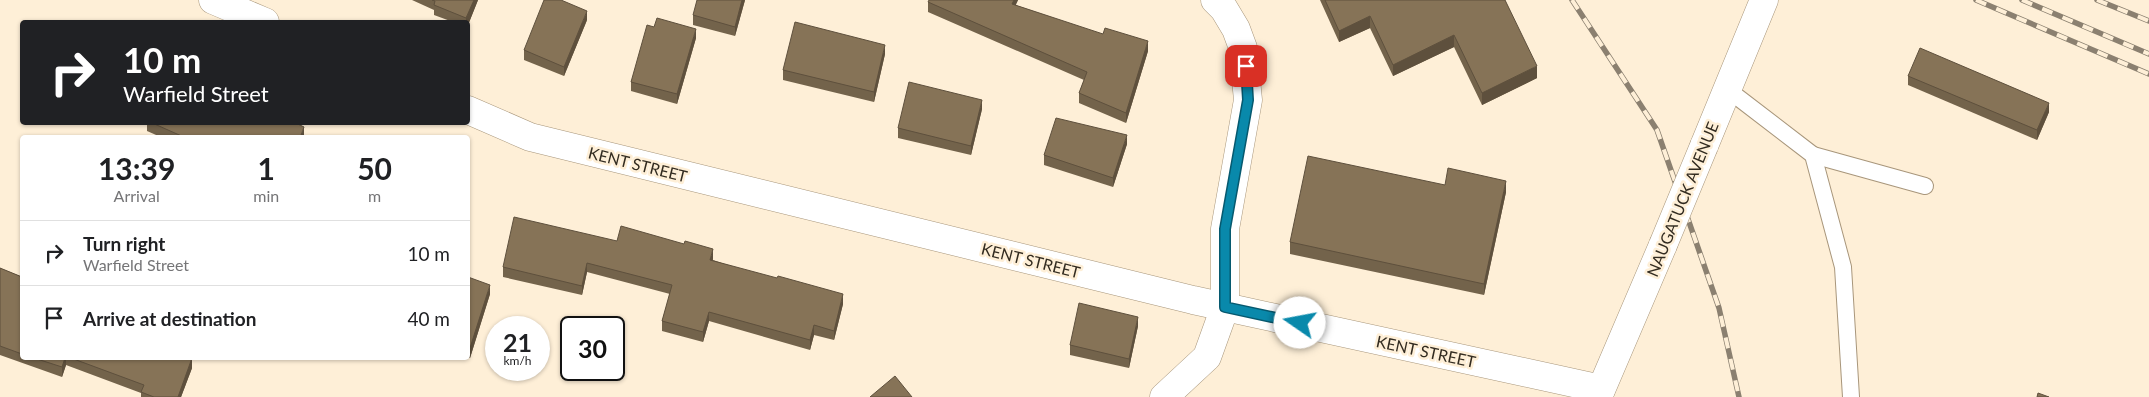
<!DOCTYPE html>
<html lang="en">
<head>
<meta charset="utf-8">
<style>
	body { margin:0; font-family:Lato,sans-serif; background:#f6f6f6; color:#202124; height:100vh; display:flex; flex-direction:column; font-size:19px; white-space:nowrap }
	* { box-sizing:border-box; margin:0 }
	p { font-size:16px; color:#757577 }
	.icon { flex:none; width:28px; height:28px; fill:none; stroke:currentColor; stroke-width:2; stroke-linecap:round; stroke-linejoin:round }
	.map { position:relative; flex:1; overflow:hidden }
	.sheet { position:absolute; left:20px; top:135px; width:450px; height:225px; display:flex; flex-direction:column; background:#fff; border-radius:5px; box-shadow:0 1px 4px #0004 }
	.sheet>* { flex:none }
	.guide { position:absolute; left:20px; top:20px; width:450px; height:105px; border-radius:5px; box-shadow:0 1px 4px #0004; background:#202124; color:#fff; overflow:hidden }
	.speed { position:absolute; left:485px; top:316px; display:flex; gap:10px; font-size:25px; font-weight:700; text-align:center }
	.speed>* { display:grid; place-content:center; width:65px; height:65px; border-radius:50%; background:#fff; box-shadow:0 1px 4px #0004; line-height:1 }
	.speed small { font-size:12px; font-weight:400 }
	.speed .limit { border:2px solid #111; border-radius:8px; background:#fff; color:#111 }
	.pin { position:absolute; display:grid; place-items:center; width:42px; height:42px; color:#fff; margin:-21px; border-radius:10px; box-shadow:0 2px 8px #0006 }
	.me { position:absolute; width:55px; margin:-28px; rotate:282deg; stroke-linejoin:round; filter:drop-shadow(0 0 4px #0008) }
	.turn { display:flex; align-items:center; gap:18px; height:105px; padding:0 20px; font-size:22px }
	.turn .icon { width:65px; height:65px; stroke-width:2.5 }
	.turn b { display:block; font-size:35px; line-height:42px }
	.eta { display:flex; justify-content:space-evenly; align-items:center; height:85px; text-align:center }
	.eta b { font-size:30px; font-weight:700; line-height:35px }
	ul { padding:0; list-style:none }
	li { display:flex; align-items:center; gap:15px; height:65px; padding:0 20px; border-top:1px solid #e0e0e0 }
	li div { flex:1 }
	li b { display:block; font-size:19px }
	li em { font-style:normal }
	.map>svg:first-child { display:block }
</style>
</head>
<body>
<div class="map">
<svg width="2149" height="397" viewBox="0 0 2149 397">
	<rect width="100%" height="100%" fill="#feefd7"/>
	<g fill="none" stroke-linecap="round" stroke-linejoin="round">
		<defs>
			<g id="service">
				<path d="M1727,89l86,66 30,112 8,130"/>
				<path d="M1813,155l112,31"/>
			</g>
			<g id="minor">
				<path d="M213,0l52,22"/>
				<path d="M468,110l62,27 663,163 408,89"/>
				<path d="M1164,397l43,-40 18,-50v-78l23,-129 -5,-52 -7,-19 -12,-20 -9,-9"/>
			</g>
			<g id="secondary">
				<path d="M1704,146l60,-146"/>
				<path d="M1598,397l65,-152"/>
			</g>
		</defs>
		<use href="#service" stroke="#a8967b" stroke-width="18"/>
		<use href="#minor" stroke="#a8967b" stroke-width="29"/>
		<use href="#secondary" stroke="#a8967b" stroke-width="29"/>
		<use href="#service" stroke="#fff" stroke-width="16"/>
		<use href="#minor" stroke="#fff" stroke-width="28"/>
		<use href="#secondary" stroke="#fff" stroke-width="28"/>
		<defs>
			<g id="rail">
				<path d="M1572,0l85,130 62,178 20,89"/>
				<path d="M1976,0l173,74"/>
				<path d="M2022,0l127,54"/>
				<path d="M2097,0l52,21"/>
			</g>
		</defs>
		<use href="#rail" stroke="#8b8070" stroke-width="5.5"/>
		<use href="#rail" stroke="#feefd7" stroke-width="4" stroke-dasharray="11" stroke-linecap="butt"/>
		<defs>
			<path id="secondary-bridge" d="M1663,245l41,-99"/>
		</defs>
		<use href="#secondary-bridge" stroke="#a8967b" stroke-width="29" stroke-linecap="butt"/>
		<use href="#secondary-bridge" stroke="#fff" stroke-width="28"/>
	</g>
	<g fill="#73634b">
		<path d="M412,0h66l-10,25v-3h-15l-19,-7v-5z"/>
		<path d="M745,0l-10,36 -42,-11v-10z"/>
		<path d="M1018,0l-3,5 133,46 -22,72 -47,-20v-10l5,-13 -156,-68v-10z"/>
		<path d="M1320,0h185l32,78 -55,27 -28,-58 -61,29 -23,-48 -31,14z"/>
		<path d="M587,20l-23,56 -40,-16v-10z"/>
		<path d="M654,27l42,11 -19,66 -46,-13v-9z"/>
		<path d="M885,54l-11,48 -91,-22v-10z"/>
		<path d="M1908,76l141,36 -12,28 -129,-55z"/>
		<path d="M982,109l-11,46 -73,-17v-10z"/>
		<path d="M147,122h147l10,15v1h-141l-16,-7z"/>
		<path d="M1127,144l-14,43 -69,-22v-10z"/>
		<path d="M1445,185l61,7 -22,103 -194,-41v-12z"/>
		<path d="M617,241l96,17v2l130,44 -9,36 -20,-5 -4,15 -101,-29 -6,21 -41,-11v-10l8,-27 -83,-22 -5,23 -79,-18v-10z"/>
		<path d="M0,268l22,9v81h168l2,10 -11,29h-40v-4l-75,-28 -4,12 -62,-22z"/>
		<path d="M468,277l22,17 -20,64 -2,-1z"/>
		<path d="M1138,326l-9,42 -59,-13v-10z"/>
	</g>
	<g fill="#5e503d">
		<path d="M474,0h4l-10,25v-3h-2v-4z"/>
		<path d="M742,0h3l-10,36v-9z"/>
		<path d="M1014,0h4l-6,14v-10z"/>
		<path d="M587,11v9l-23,56v-9z"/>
		<path d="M1370,16v12l-31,14v-11z"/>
		<path d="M696,29v9l-19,66v-10z"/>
		<path d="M1454,35v12l-61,29v-11z"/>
		<path d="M1148,41v10l-22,72v-10z"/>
		<path d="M885,45v9l-11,48v-10z"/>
		<path d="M1537,66v12l-55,27v-12z"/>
		<path d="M982,100v9l-11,46v-9z"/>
		<path d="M2049,103v9l-12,28v-10z"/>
		<path d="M304,127v11h-4z"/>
		<path d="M1127,135v9l-14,43v-9z"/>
		<path d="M1506,181v11l-22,103v-11z"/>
		<path d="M713,249v9l-3,11v-9z"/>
		<path d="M587,263v9l-5,23v-9z"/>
		<path d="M490,285v9l-20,64v-10z"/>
		<path d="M843,294v10l-9,36v-9z"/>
		<path d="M709,312v9l-6,21v-10z"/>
		<path d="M1138,317v9l-9,42v-9z"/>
		<path d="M814,325v10l-4,15v-10z"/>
		<path d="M65,358h1v7l-4,12v-10z"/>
		<path d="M192,358v10l-11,29h-3z"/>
	</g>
	<g fill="#867357" stroke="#5e503d">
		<path d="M432,0h42l-8,18 -32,-13 1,-4z"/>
		<path d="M544,0h17l26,11 -23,56 -40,-17z"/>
		<path d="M697,0h45l-7,27 -42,-12z"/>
		<path d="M929,0h85l-2,4 91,30 2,-6 43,13 -22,72 -47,-20 8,-21 -159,-70z"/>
		<path d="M1325,0h180l32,66 -55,27 -28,-58 -61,30 -23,-49 -31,15z"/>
		<path d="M657,18l39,11 -19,65 -46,-12 16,-57 7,2z"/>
		<path d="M795,22l90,23 -11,47 -91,-22z"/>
		<path d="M1920,48l129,55 -12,27 -129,-54z"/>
		<path d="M909,82l73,18 -11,46 -73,-18z"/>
		<path d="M1056,118l71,17 -14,43 -69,-23z"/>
		<path d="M150,122h144l10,5 -4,11h-114z"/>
		<path d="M1308,156l137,29 3,-17 58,13 -22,103 -194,-42z"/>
		<path d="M514,217l103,24 4,-15 63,18 1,-3 28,8 -3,11 67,18 1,-2 65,18 -9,37 -20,-6 -4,15 -101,-28 -6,20 -41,-11 10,-36 -85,-22 -5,23 -79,-19z"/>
		<path d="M0,268l22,9v77l-22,-8z"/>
		<path d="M468,277l22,8 -20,63 -2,-1z"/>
		<path d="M1079,303l59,14 -9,42 -59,-14z"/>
		<path d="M34,358h31l-3,9z"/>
		<path d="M71,358h121l-14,39h-24l-13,-5 3,-7z"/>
		<path d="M895,376l17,21h-42z"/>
		<path d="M2038,393l11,4h-12z"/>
	</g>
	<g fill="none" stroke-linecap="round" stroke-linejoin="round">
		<defs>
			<path id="route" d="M1246,66l2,34 -23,129v78l75,16"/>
		</defs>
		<use href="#route" stroke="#06596f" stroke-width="12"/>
		<use href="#route" stroke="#0989ab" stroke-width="9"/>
	</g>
	<g text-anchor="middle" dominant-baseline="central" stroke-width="5" stroke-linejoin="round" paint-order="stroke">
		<g font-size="16" fill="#322b20" stroke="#feefd7">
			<text transform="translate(638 164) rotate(14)">KENT STREET</text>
			<text transform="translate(1682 199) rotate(-68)">NAUGATUCK AVENUE</text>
			<text transform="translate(1031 260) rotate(14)">KENT STREET</text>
			<text transform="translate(1426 351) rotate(12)">KENT STREET</text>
		</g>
	</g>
</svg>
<div class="speed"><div>21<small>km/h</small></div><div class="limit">30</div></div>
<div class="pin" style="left:1246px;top:66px;background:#d93025"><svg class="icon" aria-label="arrive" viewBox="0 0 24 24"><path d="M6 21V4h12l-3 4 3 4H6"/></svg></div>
<svg class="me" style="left:1300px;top:323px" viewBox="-20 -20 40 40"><circle r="19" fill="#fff"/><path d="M0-13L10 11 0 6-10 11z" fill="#0989ab"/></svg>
<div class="guide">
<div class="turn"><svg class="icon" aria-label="right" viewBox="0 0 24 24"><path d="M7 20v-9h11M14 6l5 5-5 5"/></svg><div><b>10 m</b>Warfield Street</div></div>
</div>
<section class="sheet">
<div class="eta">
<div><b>13:39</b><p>Arrival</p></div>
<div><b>1</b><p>min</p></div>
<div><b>50</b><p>m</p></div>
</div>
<ul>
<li><svg class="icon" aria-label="right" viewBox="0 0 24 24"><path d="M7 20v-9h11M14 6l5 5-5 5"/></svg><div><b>Turn right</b><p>Warfield Street</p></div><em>10 m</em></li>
<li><svg class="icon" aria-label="arrive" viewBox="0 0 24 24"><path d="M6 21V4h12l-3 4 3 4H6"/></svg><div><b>Arrive at destination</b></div><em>40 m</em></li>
</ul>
</section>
</div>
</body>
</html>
